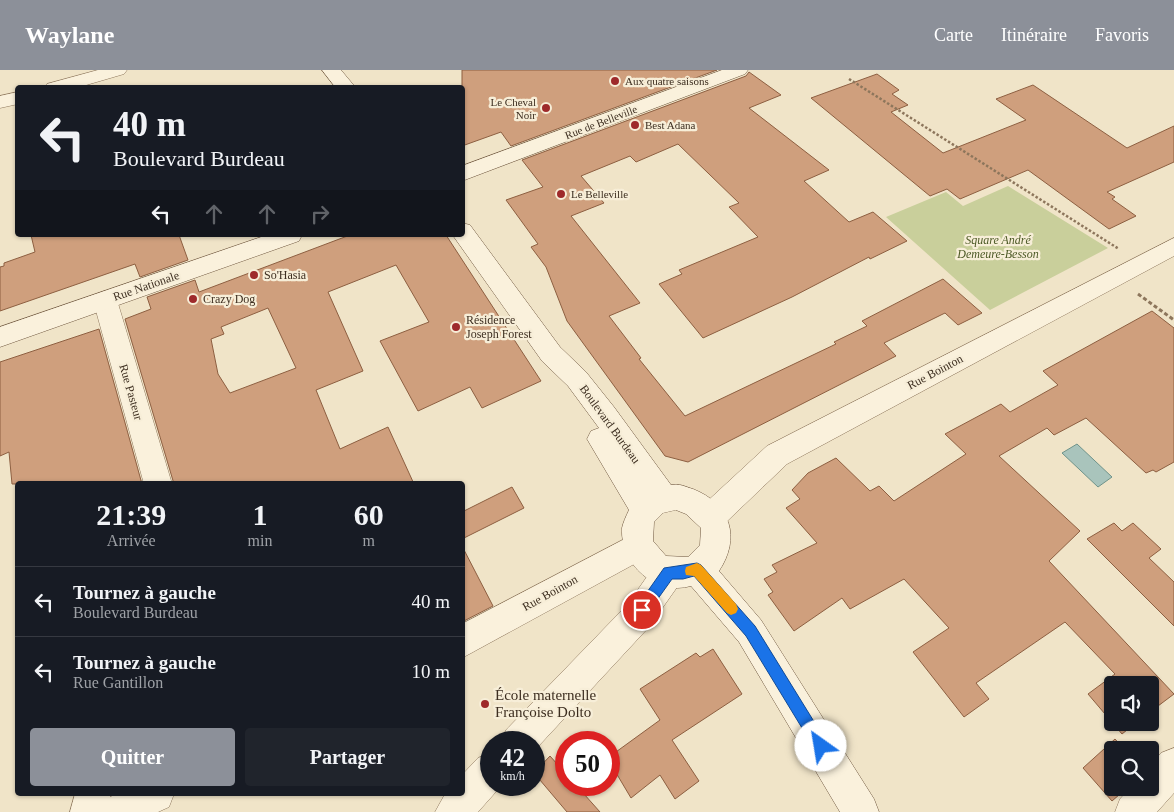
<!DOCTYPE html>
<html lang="fr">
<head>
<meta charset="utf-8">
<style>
	body { margin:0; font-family:"Times New Roman",serif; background:#20242c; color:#f1f3f6; height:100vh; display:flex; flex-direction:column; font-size:19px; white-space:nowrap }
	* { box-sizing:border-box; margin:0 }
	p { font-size:16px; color:#9ea1a6 }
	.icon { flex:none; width:28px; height:28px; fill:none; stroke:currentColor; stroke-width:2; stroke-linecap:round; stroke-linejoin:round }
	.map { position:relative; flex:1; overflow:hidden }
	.panel { position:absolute; left:15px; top:411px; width:450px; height:315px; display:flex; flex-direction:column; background:#171b24; border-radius:5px; box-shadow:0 1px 4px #0004 }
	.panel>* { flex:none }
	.guide { position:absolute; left:15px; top:15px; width:450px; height:152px; border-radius:5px; box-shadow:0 1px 4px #0004; background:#171b24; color:#f1f3f6; overflow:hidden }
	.fabs { position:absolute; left:1104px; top:606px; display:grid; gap:10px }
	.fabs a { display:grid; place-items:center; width:55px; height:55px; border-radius:5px; background:#171b24; box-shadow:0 1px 4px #0004; font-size:25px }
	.speed { position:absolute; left:480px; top:661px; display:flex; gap:10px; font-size:25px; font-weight:700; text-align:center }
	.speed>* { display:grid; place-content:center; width:65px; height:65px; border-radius:50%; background:#171b24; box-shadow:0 1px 4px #0004; line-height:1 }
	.speed small { font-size:12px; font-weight:400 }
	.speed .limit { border:8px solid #d22; background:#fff; color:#111 }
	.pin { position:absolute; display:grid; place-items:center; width:42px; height:42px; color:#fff; margin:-21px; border:2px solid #fff; border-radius:50%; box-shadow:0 1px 5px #0007 }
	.me { position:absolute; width:55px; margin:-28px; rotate:328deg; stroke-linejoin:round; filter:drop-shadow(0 0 4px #0008) }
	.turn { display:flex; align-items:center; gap:18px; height:105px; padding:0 15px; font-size:22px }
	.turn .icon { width:65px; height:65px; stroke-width:2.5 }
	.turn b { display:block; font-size:35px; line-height:42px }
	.lanes { display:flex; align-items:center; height:48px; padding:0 15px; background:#0003; justify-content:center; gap:25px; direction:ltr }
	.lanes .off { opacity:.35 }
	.eta { display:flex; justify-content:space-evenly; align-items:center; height:85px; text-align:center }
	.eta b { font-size:30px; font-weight:700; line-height:35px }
	.primary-button { display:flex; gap:10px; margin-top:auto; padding:10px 15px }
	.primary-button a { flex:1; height:58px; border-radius:5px; background:#8c9099; color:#fff; font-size:20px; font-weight:700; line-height:58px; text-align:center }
	.primary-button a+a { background:#20242c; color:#f1f3f6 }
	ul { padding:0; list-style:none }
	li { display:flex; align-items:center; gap:15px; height:70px; padding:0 15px; border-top:1px solid #363941 }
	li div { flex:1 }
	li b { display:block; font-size:19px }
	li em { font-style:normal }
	header { display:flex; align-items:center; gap:30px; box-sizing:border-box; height:70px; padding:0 25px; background:#8c9099; color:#fff }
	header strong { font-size:24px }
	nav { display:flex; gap:28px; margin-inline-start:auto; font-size:18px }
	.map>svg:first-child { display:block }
</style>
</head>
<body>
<header>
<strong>Waylane</strong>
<nav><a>Carte</a><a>Itinéraire</a><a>Favoris</a></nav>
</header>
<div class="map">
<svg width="1174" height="742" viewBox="0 0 1174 742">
	<rect width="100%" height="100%" fill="#f0e4c8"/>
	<path fill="#c9cf9b" d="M1008,116l100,62 -118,62 -104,-93 60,-25 17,14z"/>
	<path fill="#a9c4bc" stroke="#6f938a" d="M1077,374l35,33 -14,10 -36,-34z"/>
	<g fill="#cf9f7d" stroke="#8d5f41" fill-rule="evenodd">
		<path d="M462,0h255l-206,76 -10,-14 -39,14z"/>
		<path d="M749,2l32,23 -32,13 80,62 -25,11 45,41 24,-10 34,29 -37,18 -1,-2 -77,40 -89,41 -44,-54 23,-10 -3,-4 79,-33 -29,-30 10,-4 -61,-59 -42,18 -6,-6 -49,20 23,27 -33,13 69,87 -31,13 32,42 -2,1 46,57 151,-72 -2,-2 33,-16 -5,-5 81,-42 39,34 -24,12 -13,-12 -61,30 12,13 -208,106 -23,-6 -98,-135 -21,-54 -15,-20 7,-3 -32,-44 37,-13 -21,-27 224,-84z"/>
		<path d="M877,4l22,16 -7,4 16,11 -17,7 52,41 83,-33 -30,-21 37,-14 94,63 47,-22v36l-67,30 8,5 -3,2 24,17 -27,13 -81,-59 -68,29 -13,-10 -17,7 -119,-98z"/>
		<path d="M31,165h148l9,25 -48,17 -5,-13 -135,47v-44l4,-1v-3l31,-11z"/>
		<path d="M350,165h96l95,146 -59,27 -12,-21 -52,24 -38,-70 49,-19 -33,-57 -68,27 35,79 -47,19 24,59 48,-22 26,57h-240l-49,-165 26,-10 -4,-12 48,-17 4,12zM268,238l28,60 -66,25 -12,-19 -7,-35 13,-5 -3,-7z"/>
		<path d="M1152,241l22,17v134l-18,10 -3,-2 -7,3 -60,-55 -32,17 -7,-7 -48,28 81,75 -31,30 125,133 -24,18v-27h-38v37h25l-15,12 -34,-40 27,-20 -50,-52 -89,61 13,16 -25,18 -51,-65 36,-24 -45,-49 -54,30 -8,-11 -48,33 -26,-36 5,-3 -9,-13 13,-7 -5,-7 45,-22 -31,-35 14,-9 -8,-9 16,-17 28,-15 34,33 9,-5 15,15 72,-47 -21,-20 56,-30 9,8 48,-27 -15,-14z"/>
		<path d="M99,259l43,155h-130l-3,-32 -9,4v-94z"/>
		<path d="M512,417l12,21 -62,31v-27z"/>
		<path d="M1114,453l8,8 11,-8 28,26 -12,9 25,24v44l-87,-87z"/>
		<path d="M462,476l31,60 -31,16z"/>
		<path d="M713,579l29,45 -70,46 27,41 -24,18 -15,-24 -29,23 -22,-37v-4l51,-37 -20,-31 56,-36 4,4z"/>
		<path d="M1115,669l10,11h-13v38h15l-15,13 -29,-33z"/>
		<path d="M550,686l16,18v11h10l24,27h-33l-33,-39z"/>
	</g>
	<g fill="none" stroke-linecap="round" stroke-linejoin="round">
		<defs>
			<g id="street">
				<path d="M98,0h29l-3,4 -48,14h-31l2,-4z"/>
				<path d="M18,22v12l-18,4v-12z"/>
				<path d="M1174,168v18l-387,208 -66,63 -10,4 -10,-4 -5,-10 5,-10 66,-61z"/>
				<path d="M105,221l8,3 4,6 55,184h-28l-51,-184 4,-6z"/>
				<path d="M638,462l11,4 4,10 -4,10 -187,102v-34z"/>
				<path d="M669,487l11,4 4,11 -4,11 -31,44 -115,124v-9h-33l5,-12 121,-125 31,-44z"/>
				<path d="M1174,678v45l-17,19h-42l5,-13 10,-11h20v-22l11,-13z"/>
				<path d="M491,683v32h11l-24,27h-43l10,-18h17v-19l16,-17z"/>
				<path d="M75,724h36l-1,3 7,-3h57l-5,13 -11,5h-88z"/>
			</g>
			<g id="secondary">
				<path d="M322,0h19l15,18h-20z"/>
				<path d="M722,0h26l-3,4 -283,107v-15z"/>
				<path d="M462,153l8,2 90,122 26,25 28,35 57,78c8,-2 15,2 22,4 38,15 48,49 26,82l42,49 113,179 5,13h-39l-101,-170 -48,-56c-35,10 -71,-21 -69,-58 1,-5 4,-12 7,-18l-42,-71 4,-8 8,-3 -31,-42 -26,-25 -88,-124 -1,-2h9zM676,440l10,4 15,14 -1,17 -12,12 -22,-1 -13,-15 1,-19 9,-9z"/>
				<path d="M267,165h35l-3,6 -299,106v-20z"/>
			</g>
		</defs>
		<use href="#street" stroke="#8d765c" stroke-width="1"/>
		<use href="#secondary" stroke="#6f573f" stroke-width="1"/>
		<path stroke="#8d765c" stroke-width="2.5" stroke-dasharray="2.5 2" stroke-linecap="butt" d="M849,9l270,170"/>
		<path stroke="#8d765c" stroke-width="3" stroke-dasharray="4 2.5" stroke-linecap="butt" d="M1138,224l36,26"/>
		<use href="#street" fill="#faf1dc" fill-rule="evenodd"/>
		<use href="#secondary" fill="#faf1dc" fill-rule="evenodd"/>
	</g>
	<path fill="#1a73e8" stroke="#114b97" d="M697,493l4,2 54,61 71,115 2,5 -2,5 -5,2 -5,-2 -70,-115 -52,-60 -11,3h-11l-25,35 -5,2 -4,-2 -2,-4 2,-5 26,-37z"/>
	<path fill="#f59e0b" d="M697,493l4,2 35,39 2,5 -2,4 -5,2 -4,-2 -33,-37 -8,-1 -1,-4 1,-4z"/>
	<g fill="#9e2a2b" stroke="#f7eed8" stroke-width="2">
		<circle cx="615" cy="11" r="5"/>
		<circle cx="546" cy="38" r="5"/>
		<circle cx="635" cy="55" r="5"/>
		<circle cx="561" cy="124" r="5"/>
		<circle cx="254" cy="205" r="5"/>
		<circle cx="193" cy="229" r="5"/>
		<circle cx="456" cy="257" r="5"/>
		<circle cx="485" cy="634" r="5"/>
	</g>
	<g text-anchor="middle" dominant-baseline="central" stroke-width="4.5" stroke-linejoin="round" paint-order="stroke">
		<g font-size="11" fill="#3d2e20" stroke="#f7eed8" text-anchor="start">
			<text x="625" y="11">Aux quatre saisons</text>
			<text x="536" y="32" text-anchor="end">Le Cheval<tspan x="536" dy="13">Noir</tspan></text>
			<text x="645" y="55">Best Adana</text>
			<text x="571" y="124">Le Belleville</text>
		</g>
		<g font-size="11" fill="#3d2e20" stroke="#f7eed8">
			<text transform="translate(601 52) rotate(-21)">Rue de Belleville</text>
		</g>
		<g font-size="12" font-style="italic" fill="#4d5a26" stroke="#f7eed8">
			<text x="998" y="170">Square André<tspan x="998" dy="14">Demeure-Besson</tspan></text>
		</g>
		<g font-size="12" fill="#3d2e20" stroke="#f7eed8" text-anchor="start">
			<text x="264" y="205">So'Hasia</text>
			<text x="203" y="229">Crazy Dog</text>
			<text x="466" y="250">Résidence<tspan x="466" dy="14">Joseph Forest</tspan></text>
		</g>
		<g font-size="12" fill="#3d2e20" stroke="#f7eed8">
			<text transform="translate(146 216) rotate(-19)">Rue Nationale</text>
			<text transform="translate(935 302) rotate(-28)">Rue Bointon</text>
			<text transform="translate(131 322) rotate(74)">Rue Pasteur</text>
			<text transform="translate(610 354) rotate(54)">Boulevard Burdeau</text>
			<text transform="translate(550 523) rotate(-29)">Rue Bointon</text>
		</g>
		<g font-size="15" fill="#3d2e20" stroke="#f7eed8" text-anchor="start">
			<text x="495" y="625">École maternelle<tspan x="495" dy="17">Françoise Dolto</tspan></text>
		</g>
	</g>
</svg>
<div class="fabs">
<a><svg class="icon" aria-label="sound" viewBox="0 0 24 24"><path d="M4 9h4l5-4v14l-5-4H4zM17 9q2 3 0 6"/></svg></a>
<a><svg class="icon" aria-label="search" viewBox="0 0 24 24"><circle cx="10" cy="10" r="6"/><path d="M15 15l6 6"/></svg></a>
</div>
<div class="speed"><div>42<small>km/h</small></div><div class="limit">50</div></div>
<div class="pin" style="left:642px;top:540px;background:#d93025"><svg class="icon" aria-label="arrive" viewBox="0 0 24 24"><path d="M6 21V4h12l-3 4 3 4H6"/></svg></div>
<svg class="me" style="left:821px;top:676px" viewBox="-20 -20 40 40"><circle r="19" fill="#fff"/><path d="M0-13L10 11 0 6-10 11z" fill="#1a73e8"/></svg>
<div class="guide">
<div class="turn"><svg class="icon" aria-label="left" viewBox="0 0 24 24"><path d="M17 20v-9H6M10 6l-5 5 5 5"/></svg><div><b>40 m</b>Boulevard Burdeau</div></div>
<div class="lanes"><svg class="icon" aria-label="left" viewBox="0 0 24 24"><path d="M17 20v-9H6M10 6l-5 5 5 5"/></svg><svg class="icon off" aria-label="ahead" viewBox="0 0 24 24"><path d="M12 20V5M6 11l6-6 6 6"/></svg><svg class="icon off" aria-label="ahead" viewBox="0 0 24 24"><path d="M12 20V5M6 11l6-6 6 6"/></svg><svg class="icon off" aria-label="right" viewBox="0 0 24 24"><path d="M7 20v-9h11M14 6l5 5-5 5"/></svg></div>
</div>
<section class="panel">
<div class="eta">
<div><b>21:39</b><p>Arrivée</p></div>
<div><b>1</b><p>min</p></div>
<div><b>60</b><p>m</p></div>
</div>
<ul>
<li><svg class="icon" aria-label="left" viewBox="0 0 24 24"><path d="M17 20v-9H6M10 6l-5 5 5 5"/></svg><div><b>Tournez à gauche</b><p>Boulevard Burdeau</p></div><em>40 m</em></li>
<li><svg class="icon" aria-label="left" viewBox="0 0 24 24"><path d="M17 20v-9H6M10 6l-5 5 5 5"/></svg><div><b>Tournez à gauche</b><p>Rue Gantillon</p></div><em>10 m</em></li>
</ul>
<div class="primary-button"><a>Quitter</a><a>Partager</a></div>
</section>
</div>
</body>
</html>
